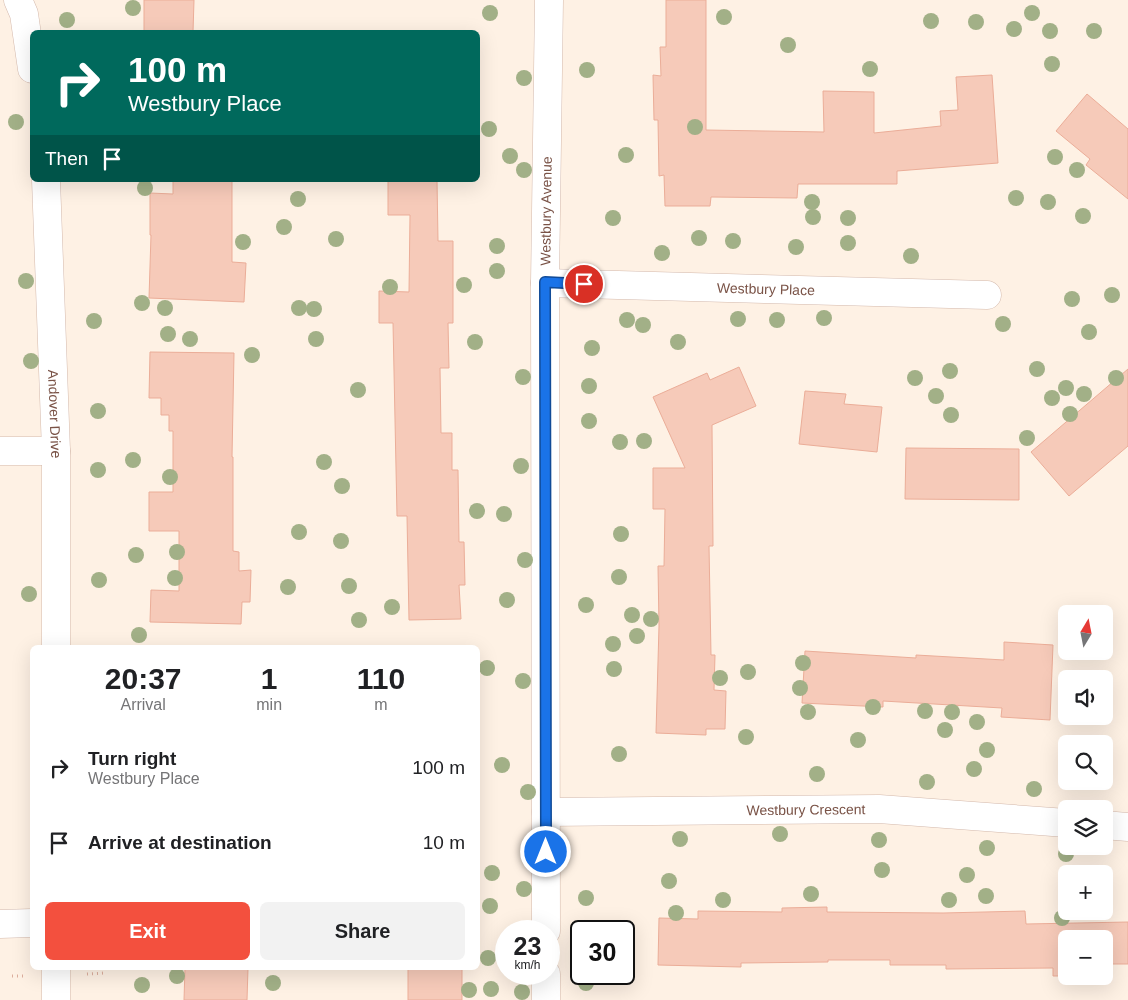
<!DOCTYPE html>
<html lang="en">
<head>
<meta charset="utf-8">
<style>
	body { margin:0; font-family:Arial,sans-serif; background:#f2f2f2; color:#202124; height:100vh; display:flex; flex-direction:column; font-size:19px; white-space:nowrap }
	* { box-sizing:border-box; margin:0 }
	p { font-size:16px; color:#757577 }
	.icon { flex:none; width:28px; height:28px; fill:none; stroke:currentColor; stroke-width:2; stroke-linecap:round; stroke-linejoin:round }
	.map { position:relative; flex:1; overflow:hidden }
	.details { position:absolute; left:30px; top:645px; width:450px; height:325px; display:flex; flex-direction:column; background:#fff; border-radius:8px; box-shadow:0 5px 20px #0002 }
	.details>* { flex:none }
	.banner { position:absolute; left:30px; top:30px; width:450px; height:152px; border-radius:8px; box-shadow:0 5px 20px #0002; background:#00695c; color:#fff; overflow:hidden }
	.needle { width:32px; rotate:10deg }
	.controls { position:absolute; left:1058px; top:605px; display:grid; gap:10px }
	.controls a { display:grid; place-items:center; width:55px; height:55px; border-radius:8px; background:#fff; box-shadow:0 5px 20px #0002; font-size:25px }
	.speed { position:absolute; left:495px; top:920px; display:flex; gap:10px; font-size:25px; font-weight:700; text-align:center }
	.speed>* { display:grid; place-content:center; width:65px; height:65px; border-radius:50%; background:#fff; box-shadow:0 5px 20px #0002; line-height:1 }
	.speed small { font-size:12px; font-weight:400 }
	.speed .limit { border:2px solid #111; border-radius:8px; background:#fff; color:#111 }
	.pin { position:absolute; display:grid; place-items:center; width:42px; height:42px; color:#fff; margin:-21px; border:2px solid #fff; border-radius:50%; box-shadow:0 1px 5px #0007 }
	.me { position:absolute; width:55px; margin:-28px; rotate:0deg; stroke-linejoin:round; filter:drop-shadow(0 0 4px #0008) }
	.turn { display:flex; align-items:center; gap:18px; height:105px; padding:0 15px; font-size:22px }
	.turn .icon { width:65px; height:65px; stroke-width:2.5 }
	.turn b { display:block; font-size:35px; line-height:42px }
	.then { display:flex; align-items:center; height:48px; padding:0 15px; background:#0003; gap:10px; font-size:19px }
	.eta { display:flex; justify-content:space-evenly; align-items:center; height:85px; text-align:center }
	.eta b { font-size:30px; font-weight:700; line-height:35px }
	.cta { display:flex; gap:10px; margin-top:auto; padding:10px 15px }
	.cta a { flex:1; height:58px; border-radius:8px; background:#f3503e; color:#fff; font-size:20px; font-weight:700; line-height:58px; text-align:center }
	.cta a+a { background:#f2f2f2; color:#202124 }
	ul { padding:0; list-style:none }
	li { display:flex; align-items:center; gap:15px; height:75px; padding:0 15px }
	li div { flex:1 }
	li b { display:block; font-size:19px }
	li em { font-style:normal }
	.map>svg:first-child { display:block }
</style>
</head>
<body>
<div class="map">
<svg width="1128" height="1000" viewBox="0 0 1128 1000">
	<rect width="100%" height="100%" fill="#fef1e4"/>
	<g fill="#f6cab9" stroke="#ebad98">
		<path d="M144,0h50l-1,32h-49z"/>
		<path d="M666,0h40v130l118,2 -1,-41 51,1v41l67,-7 -1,-15 18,-1 -2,-33 36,-2 6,88 -101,8v13h-99l-1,14 -86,-1 -1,9h-45l-1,-31 -5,1 -1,-56h-4l-1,-45 8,1 -1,-29h6z"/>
		<path d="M1087,94l41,35v70l-42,-34 4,-6 -34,-28z"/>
		<path d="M173,180h59v82l14,1 -2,39 -95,-4 2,-63h-1v-42l23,1z"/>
		<path d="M388,180h49l1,61h15v82h-5l1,45h-9l1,65h11v37h6l1,72h5l1,43h-6l2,34 -52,1 -2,-104h-10l-4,-193h-14v-32l30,1 1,-77h-22z"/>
		<path d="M150,352l84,1 -2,104h1v94l6,1v19l12,-1 -1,32h-8l-1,22 -91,-2 1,-32 28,1v-60h-30v-39h24v-61h-4v-16h-8v-17h-12z"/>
		<path d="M739,367l17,39 -44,19 1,121h-4l2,109h4l-1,35 12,1 -1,38h-19v6l-50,-2 3,-107 -1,-60h6l1,-57h-12v-41h32l-32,-71 54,-24 3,7z"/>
		<path d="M1128,369v77l-59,50 -38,-44z"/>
		<path d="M805,391l41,3 -2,10 38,3 -5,45 -78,-8z"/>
		<path d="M906,448l113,1v51l-114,-1z"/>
		<path d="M1004,642l49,3 -3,75 -49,-3 1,-9 -119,-7v6l-81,-4 3,-52 111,7v-3l88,5z"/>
		<path d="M827,907v5l116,1 82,-2 1,13 102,-2v42h-19l1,12h-6v-37h-38v37h-13v-8l-107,1v-4h-56v-5h-62v2l-87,1v4l-83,-2 1,-47 39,1v-8l84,1v-4z"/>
		<path d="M185,968h63l-1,32h-63z"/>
		<rect x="408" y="968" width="54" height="32"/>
	</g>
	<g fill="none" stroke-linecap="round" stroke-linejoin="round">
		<defs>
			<g id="minor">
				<path id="s1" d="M545,283l442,12"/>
				<path d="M0,451h56"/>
				<path id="s2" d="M546,812l333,-3 187,14"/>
				<path d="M1104,825l24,2"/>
				<path d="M0,924l32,-1"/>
				<path id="s3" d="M546,931l-1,-648 4,-283"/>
				<path d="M546,974v26"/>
			</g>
			<g id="tertiary">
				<path d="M18,0l6,14 8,55"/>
				<path id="s4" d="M46,180l10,271v197"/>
				<path d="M56,968v32"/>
			</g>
		</defs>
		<use href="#minor" stroke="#d4b9ac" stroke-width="29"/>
		<use href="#tertiary" stroke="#d4b9ac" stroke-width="29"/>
		<g stroke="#dcad9c" stroke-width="3" stroke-dasharray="1 4" stroke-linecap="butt">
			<path d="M87,974l18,-1"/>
			<path d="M12,976h12"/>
		</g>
		<use href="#minor" stroke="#fff" stroke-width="28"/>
		<use href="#tertiary" stroke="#fff" stroke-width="28"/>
	</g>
	<g fill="#a2b087">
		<circle cx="133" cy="8" r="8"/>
		<circle cx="490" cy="13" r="8"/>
		<circle cx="1032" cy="13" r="8"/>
		<circle cx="724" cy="17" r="8"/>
		<circle cx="67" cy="20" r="8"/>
		<circle cx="931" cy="21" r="8"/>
		<circle cx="976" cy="22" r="8"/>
		<circle cx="1014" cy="29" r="8"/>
		<circle cx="1050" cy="31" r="8"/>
		<circle cx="1094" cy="31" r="8"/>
		<circle cx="788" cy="45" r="8"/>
		<circle cx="1052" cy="64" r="8"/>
		<circle cx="870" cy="69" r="8"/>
		<circle cx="587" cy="70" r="8"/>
		<circle cx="524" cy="78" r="8"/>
		<circle cx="16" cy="122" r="8"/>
		<circle cx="695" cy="127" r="8"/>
		<circle cx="489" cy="129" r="8"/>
		<circle cx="626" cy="155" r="8"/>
		<circle cx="510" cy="156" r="8"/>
		<circle cx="1055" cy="157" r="8"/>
		<circle cx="524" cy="170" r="8"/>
		<circle cx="1077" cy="170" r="8"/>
		<circle cx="145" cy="188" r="8"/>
		<circle cx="1016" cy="198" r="8"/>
		<circle cx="298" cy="199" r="8"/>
		<circle cx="812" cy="202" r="8"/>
		<circle cx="1048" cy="202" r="8"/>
		<circle cx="1083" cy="216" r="8"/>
		<circle cx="813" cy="217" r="8"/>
		<circle cx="613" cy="218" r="8"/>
		<circle cx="848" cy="218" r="8"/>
		<circle cx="284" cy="227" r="8"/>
		<circle cx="699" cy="238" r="8"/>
		<circle cx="336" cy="239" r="8"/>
		<circle cx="733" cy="241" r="8"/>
		<circle cx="243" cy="242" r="8"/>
		<circle cx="848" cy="243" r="8"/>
		<circle cx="497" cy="246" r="8"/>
		<circle cx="796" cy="247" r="8"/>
		<circle cx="662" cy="253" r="8"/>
		<circle cx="911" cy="256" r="8"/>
		<circle cx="497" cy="271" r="8"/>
		<circle cx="26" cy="281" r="8"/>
		<circle cx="464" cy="285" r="8"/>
		<circle cx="390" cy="287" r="8"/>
		<circle cx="1112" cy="295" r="8"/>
		<circle cx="1072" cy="299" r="8"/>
		<circle cx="142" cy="303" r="8"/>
		<circle cx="165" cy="308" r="8"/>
		<circle cx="299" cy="308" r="8"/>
		<circle cx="314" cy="309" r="8"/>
		<circle cx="824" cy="318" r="8"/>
		<circle cx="738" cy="319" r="8"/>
		<circle cx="627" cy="320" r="8"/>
		<circle cx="777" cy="320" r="8"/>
		<circle cx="94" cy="321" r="8"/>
		<circle cx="1003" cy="324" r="8"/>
		<circle cx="643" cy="325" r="8"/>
		<circle cx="1089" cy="332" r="8"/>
		<circle cx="168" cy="334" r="8"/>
		<circle cx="190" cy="339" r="8"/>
		<circle cx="316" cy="339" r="8"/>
		<circle cx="475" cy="342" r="8"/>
		<circle cx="678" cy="342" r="8"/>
		<circle cx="592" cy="348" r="8"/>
		<circle cx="252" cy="355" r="8"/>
		<circle cx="31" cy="361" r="8"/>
		<circle cx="1037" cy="369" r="8"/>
		<circle cx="950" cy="371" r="8"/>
		<circle cx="523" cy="377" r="8"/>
		<circle cx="915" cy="378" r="8"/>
		<circle cx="1116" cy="378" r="8"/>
		<circle cx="589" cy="386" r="8"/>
		<circle cx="1066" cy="388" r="8"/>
		<circle cx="358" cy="390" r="8"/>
		<circle cx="1084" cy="394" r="8"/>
		<circle cx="936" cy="396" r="8"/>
		<circle cx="1052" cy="398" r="8"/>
		<circle cx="98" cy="411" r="8"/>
		<circle cx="1070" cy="414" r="8"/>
		<circle cx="951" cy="415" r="8"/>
		<circle cx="589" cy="421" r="8"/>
		<circle cx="1027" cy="438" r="8"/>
		<circle cx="644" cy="441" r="8"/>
		<circle cx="620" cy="442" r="8"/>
		<circle cx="133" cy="460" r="8"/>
		<circle cx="324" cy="462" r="8"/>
		<circle cx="521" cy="466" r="8"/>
		<circle cx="98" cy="470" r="8"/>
		<circle cx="170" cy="477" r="8"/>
		<circle cx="342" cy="486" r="8"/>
		<circle cx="477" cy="511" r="8"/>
		<circle cx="504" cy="514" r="8"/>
		<circle cx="299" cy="532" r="8"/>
		<circle cx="621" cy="534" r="8"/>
		<circle cx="341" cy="541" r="8"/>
		<circle cx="177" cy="552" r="8"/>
		<circle cx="136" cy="555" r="8"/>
		<circle cx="525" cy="560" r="8"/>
		<circle cx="619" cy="577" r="8"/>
		<circle cx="175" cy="578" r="8"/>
		<circle cx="99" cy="580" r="8"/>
		<circle cx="349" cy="586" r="8"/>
		<circle cx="288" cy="587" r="8"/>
		<circle cx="29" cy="594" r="8"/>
		<circle cx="507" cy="600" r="8"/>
		<circle cx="586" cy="605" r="8"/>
		<circle cx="392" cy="607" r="8"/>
		<circle cx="632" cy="615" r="8"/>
		<circle cx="651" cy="619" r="8"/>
		<circle cx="359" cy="620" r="8"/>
		<circle cx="139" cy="635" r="8"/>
		<circle cx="637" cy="636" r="8"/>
		<circle cx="613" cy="644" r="8"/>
		<circle cx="803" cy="663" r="8"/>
		<circle cx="487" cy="668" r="8"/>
		<circle cx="614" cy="669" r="8"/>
		<circle cx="748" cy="672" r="8"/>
		<circle cx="720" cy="678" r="8"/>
		<circle cx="523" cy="681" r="8"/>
		<circle cx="800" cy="688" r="8"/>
		<circle cx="873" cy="707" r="8"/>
		<circle cx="925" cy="711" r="8"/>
		<circle cx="808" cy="712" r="8"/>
		<circle cx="952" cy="712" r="8"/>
		<circle cx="977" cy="722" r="8"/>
		<circle cx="945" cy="730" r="8"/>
		<circle cx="746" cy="737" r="8"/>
		<circle cx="858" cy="740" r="8"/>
		<circle cx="987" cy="750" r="8"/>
		<circle cx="619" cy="754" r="8"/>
		<circle cx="502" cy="765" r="8"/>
		<circle cx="974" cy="769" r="8"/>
		<circle cx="817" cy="774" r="8"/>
		<circle cx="927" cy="782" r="8"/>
		<circle cx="1034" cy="789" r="8"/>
		<circle cx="528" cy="792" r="8"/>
		<circle cx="780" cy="834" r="8"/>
		<circle cx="680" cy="839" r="8"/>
		<circle cx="879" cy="840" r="8"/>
		<circle cx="987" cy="848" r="8"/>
		<circle cx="1066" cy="854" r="8"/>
		<circle cx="882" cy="870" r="8"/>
		<circle cx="492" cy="873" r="8"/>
		<circle cx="967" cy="875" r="8"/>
		<circle cx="669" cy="881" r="8"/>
		<circle cx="524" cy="889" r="8"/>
		<circle cx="811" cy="894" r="8"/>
		<circle cx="986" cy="896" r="8"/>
		<circle cx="586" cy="898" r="8"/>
		<circle cx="723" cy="900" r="8"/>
		<circle cx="949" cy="900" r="8"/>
		<circle cx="490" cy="906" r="8"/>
		<circle cx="676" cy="913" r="8"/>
		<circle cx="1062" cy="918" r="8"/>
		<circle cx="488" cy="958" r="8"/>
		<circle cx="177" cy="976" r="8"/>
		<circle cx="273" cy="983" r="8"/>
		<circle cx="586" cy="983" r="8"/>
		<circle cx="142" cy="985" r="8"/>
		<circle cx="491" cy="989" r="8"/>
		<circle cx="469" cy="990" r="8"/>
		<circle cx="522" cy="992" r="8"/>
	</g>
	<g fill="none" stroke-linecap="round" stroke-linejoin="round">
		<defs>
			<path id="route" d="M546,852l-1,-570 39,2"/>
		</defs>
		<use href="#route" stroke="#114b97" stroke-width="12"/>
		<use href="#route" stroke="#1a73e8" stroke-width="9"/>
	</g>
	<g text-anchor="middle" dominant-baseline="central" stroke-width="5" stroke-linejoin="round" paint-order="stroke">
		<g font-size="14" fill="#7a5347" stroke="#fff6ed">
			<text stroke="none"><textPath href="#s3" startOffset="720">Westbury Avenue</textPath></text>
			<text stroke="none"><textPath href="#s1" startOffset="221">Westbury Place</textPath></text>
			<text stroke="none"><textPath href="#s4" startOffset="234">Andover Drive</textPath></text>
			<text stroke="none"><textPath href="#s2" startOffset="260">Westbury Crescent</textPath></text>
		</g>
	</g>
</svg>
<div class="controls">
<a><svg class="needle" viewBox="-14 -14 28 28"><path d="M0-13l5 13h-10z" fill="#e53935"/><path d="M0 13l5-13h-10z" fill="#757577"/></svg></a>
<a><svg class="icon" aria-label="sound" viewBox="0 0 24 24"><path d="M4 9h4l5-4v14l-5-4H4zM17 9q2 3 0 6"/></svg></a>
<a><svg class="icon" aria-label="search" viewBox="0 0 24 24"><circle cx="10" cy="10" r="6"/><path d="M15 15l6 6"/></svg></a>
<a><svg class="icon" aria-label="layers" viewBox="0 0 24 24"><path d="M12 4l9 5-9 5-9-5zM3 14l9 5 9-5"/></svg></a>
<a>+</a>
<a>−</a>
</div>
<div class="speed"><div>23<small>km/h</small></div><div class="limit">30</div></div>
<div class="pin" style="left:584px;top:284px;background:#d93025"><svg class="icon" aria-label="arrive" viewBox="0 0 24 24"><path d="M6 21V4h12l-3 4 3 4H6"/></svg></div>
<svg class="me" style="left:546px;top:852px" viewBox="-20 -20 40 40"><circle r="17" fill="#1a73e8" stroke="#fff" stroke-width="3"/><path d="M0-11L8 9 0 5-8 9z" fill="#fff"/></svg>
<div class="banner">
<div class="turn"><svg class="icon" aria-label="right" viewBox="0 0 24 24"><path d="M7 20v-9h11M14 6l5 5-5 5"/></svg><div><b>100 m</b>Westbury Place</div></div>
<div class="then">Then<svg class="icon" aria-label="arrive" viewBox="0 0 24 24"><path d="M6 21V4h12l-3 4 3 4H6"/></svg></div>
</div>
<section class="details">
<div class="eta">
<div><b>20:37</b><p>Arrival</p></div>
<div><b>1</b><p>min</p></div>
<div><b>110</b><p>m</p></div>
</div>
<ul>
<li><svg class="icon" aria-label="right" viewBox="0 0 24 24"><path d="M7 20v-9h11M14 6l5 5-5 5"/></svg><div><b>Turn right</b><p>Westbury Place</p></div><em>100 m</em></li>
<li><svg class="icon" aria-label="arrive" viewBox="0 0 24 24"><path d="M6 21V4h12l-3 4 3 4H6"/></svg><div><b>Arrive at destination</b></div><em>10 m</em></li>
</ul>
<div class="cta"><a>Exit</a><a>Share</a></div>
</section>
</div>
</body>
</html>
